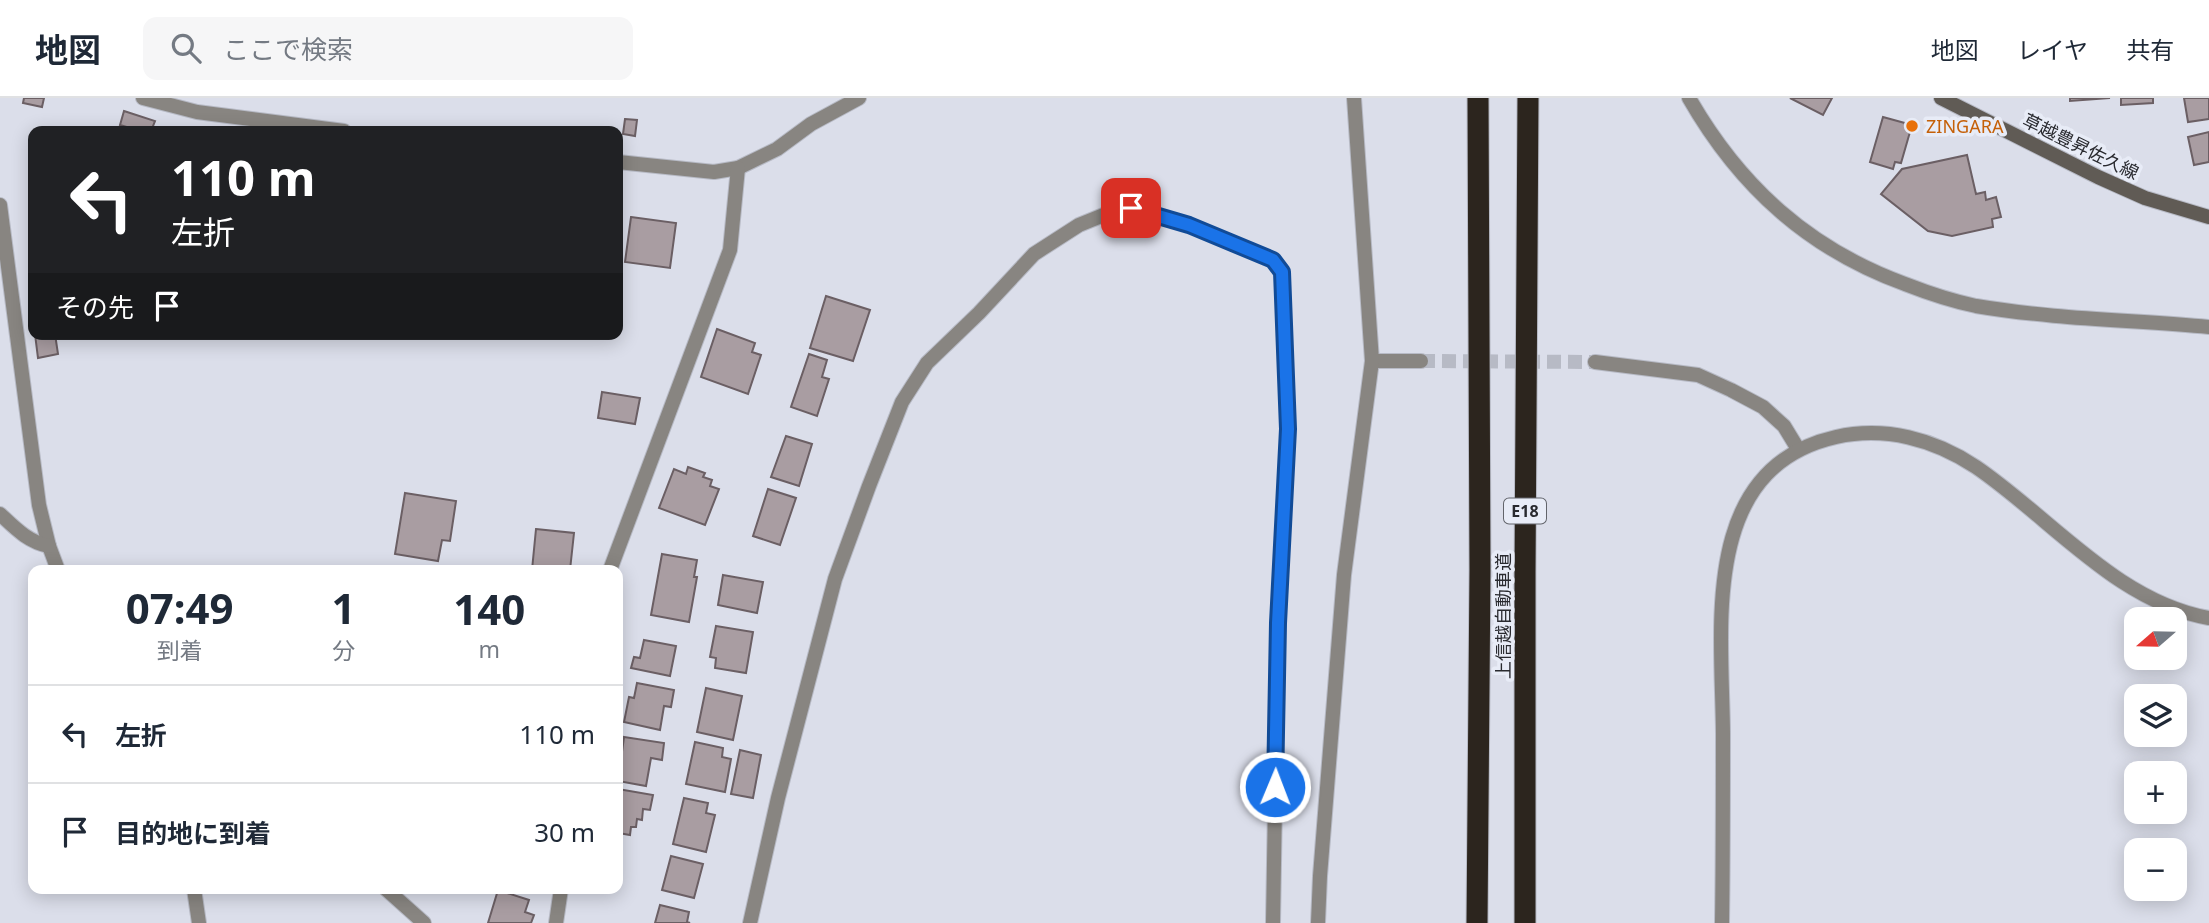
<!DOCTYPE html>
<html lang="ja">
<head>
<meta charset="utf-8">
<style>
	body { margin:0; font-family:"Noto Sans","Noto Sans JP",sans-serif; background:#f6f6f7; color:#1f2937; height:100vh; display:flex; flex-direction:column; font-size:26px; white-space:nowrap }
	* { box-sizing:border-box; margin:0 }
	p { font-size:23px; color:#747a83 }
	.icon { flex:none; width:38px; height:38px; fill:none; stroke:currentColor; stroke-width:2; stroke-linecap:round; stroke-linejoin:round }
	.map { position:relative; flex:1; overflow:hidden }
	.side { position:absolute; left:28px; top:467px; width:595px; height:329px; display:flex; flex-direction:column; background:#fff; border-radius:14px; box-shadow:0 4px 18px #0003 }
	.side>* { flex:none }
	.hud { position:absolute; left:28px; top:28px; width:595px; height:214px; border-radius:14px; box-shadow:0 4px 18px #0003; background:#202124; color:#fff; overflow:hidden }
	.needle { width:46px; rotate:250deg }
	.buttons { position:absolute; left:2124px; top:509px; display:grid; gap:14px }
	.buttons a { display:grid; place-items:center; width:63px; height:63px; border-radius:14px; background:#fff; box-shadow:0 4px 18px #0003; font-size:35px }
	.pin { position:absolute; display:grid; place-items:center; width:60px; height:60px; color:#fff; margin:-30px; border-radius:14px; box-shadow:0 4px 10px #0006 }
	.me { position:absolute; width:77px; margin:-38px; rotate:1deg; stroke-linejoin:round; filter:drop-shadow(0 0 5px #0008) }
	.turn { display:flex; align-items:center; gap:24px; height:147px; padding:0 28px; font-size:32px }
	.turn .icon { width:91px; height:91px; stroke-width:2.5 }
	.turn b { display:block; font-size:49px; line-height:60px }
	.then { display:flex; align-items:center; height:66px; padding:0 28px; background:#0003; gap:14px; font-size:26px }
	.eta { display:flex; justify-content:space-evenly; align-items:center; height:119px; text-align:center }
	.eta b { font-size:42px; font-weight:700; line-height:49px }
	ul { padding:0; list-style:none }
	li { display:flex; align-items:center; gap:21px; height:98px; padding:0 28px; border-top:2px solid #e0e1e3 }
	li div { flex:1 }
	li b { display:block; font-size:26px }
	li em { font-style:normal }
	header { display:flex; align-items:center; gap:42px; box-sizing:border-box; height:98px; padding:0 35px; background:#fff; border-bottom:2px solid #e0e1e3 }
	header strong { font-size:33px }
	nav { display:flex; gap:38px; margin-inline-start:auto; font-size:24px }
	.search { width:490px; height:63px; background:#f6f6f7; display:flex; align-items:center; gap:18px; box-sizing:border-box; padding:0 24px; border-radius:14px; color:#747a83; font-size:26px }
	.map>svg:first-child { display:block }
</style>
</head>
<body>
<header>
<strong>地図</strong>
<div class="search"><svg class="icon" aria-label="search" viewBox="0 0 24 24"><circle cx="10" cy="10" r="6"/><path d="M15 15l6 6"/></svg>ここで検索</div>
<nav><a>地図</a><a>レイヤ</a><a>共有</a></nav>
</header>
<div class="map">
<svg width="2209" height="825" viewBox="0 0 2209 825">
	<rect width="100%" height="100%" fill="#dbdeea"/>
	<g fill="#a99da2" stroke="#6b5f64" stroke-width="2">
		<path d="M24,0h20l-2,9 -19,-4z"/>
		<path d="M1790,0h42l-9,17z"/>
		<path d="M2070,0h40l-40,3z"/>
		<path d="M2121,0h32v5l-32,2z"/>
		<path d="M2184,0h25v21l-21,3z"/>
		<path d="M124,13l31,10 -4,10h-11l-20,-6z"/>
		<path d="M1883,19l29,8 -11,38 -6,-1 -2,7 -23,-7z"/>
		<path d="M625,21l12,1 -2,16 -12,-2z"/>
		<path d="M2209,34v30l-15,3 -6,-28z"/>
		<path d="M1967,57l9,39 9,-2 1,8 10,-3 5,20 -9,2 1,8 -41,9 -24,-5 -47,-37 21,-25z"/>
		<path d="M631,119l45,6 -6,45 -45,-6z"/>
		<path d="M826,198l44,14 -17,51 -43,-13z"/>
		<path d="M717,231l38,14 -3,9 9,3 -13,39 -47,-17z"/>
		<path d="M35,236h20l3,20 -20,4z"/>
		<path d="M809,256l18,6 -5,17 7,2 -12,37 -26,-9z"/>
		<path d="M602,294l38,6 -5,26 -37,-6z"/>
		<path d="M786,338l26,8 -13,42 -28,-9z"/>
		<path d="M688,369l17,6 -2,4 9,3 -2,6 9,3 -14,36 -46,-17 15,-39 12,5z"/>
		<path d="M768,391l28,9 -16,47 -27,-9z"/>
		<path d="M405,395l51,8 -6,40 -8,-1 -4,21 -43,-7z"/>
		<path d="M536,431l38,4 -4,37h-38z"/>
		<path d="M662,456l35,6 -3,17h3l-8,45 -38,-7z"/>
		<path d="M723,477l40,7 -6,31 -39,-8z"/>
		<path d="M716,528l37,6 -7,41 -31,-5 1,-10 -6,-1z"/>
		<path d="M644,542l32,6 -6,30 -39,-8 3,-11 6,1z"/>
		<path d="M637,585l37,7 -3,17 -7,-1 -4,24 -36,-8 5,-25 5,1z"/>
		<path d="M706,590l36,8 -9,44 -36,-8z"/>
		<path d="M624,639l40,6 -2,17 -11,-2 -5,28 -28,-5z"/>
		<path d="M695,644l28,6 -1,9 9,2 -6,33 -39,-8z"/>
		<path d="M740,652l21,5 -8,43 -22,-4z"/>
		<path d="M618,691l35,6 -3,15 -7,-1 -1,11 -5,-1 -1,8h-5l-1,8 -12,-2z"/>
		<path d="M684,700l24,5 -2,10 9,2 -9,37 -33,-8z"/>
		<path d="M671,758l32,8 -9,34 -32,-8z"/>
		<path d="M498,792l31,10 -4,12 9,3 -3,8h-43z"/>
		<path d="M660,807l29,7 -2,10 3,1h-35z"/>
	</g>
	<g fill="none" stroke-linecap="round" stroke-linejoin="round">
		<path stroke="#b7bac5" stroke-width="14" stroke-dasharray="14 7" stroke-linecap="butt" d="M1421,263l174,1"/>
		<defs>
			<g id="minor">
				<path d="M143,0l54,14 147,19"/>
				<path d="M618,64l96,10 24,-4 39,-19 34,-25 48,-26"/>
				<path d="M0,107l39,300 10,41 9,24"/>
				<path d="M1372,263h49"/>
				<path d="M1595,264l103,13 33,15 32,17 21,19 14,23"/>
				<path d="M0,416c15,14 28,28 49,32"/>
				<path d="M610,472l120,-320 8,-82"/>
				<path d="M194,791l5,34"/>
				<path d="M386,791l38,34"/>
				<path d="M556,825l5,-34"/>
				<path d="M750,825l28,-125 57,-219 34,-93 33,-84 25,-39 52,-50 55,-59 45,-29 32,-13 20,-4 58,17 84,35 9,12 6,157 -10,194 -5,300"/>
				<path d="M1318,825l2,-47 24,-301 28,-214 -18,-263"/>
			</g>
			<g id="tertiary">
				<path d="M1689,0c51,89 120,151 216,186 23,9 47,17 71,22 77,13 155,14 233,21"/>
				<path d="M1722,825c1,-64 1,-127 1,-190 -1,-107 -24,-265 113,-296 49,-11 98,2 140,30 75,51 141,135 233,151"/>
			</g>
			<path id="secondary" d="M1941,0l157,79 47,21 64,19"/>
			<g id="motorway">
				<path d="M1477,825l3,-353 -2,-472"/>
				<path d="M1525,825v-351l3,-474"/>
			</g>
		</defs>
		<use href="#minor" stroke="#b7bac5" stroke-width="16"/>
		<use href="#tertiary" stroke="#b7bac5" stroke-width="16"/>
		<use href="#secondary" stroke="#b7bac5" stroke-width="16"/>
		<use href="#motorway" stroke="#b7bac5" stroke-width="23"/>
		<use href="#minor" stroke="#888581" stroke-width="14"/>
		<use href="#tertiary" stroke="#888581" stroke-width="14"/>
		<use href="#secondary" stroke="#605b55" stroke-width="14"/>
		<use href="#motorway" stroke="#2c251e" stroke-width="21"/>
	</g>
	<g fill="none" stroke-linecap="round" stroke-linejoin="round">
		<defs>
			<path id="route" d="M1131,110l58,17 84,35 9,12 6,157 -10,194 -3,164"/>
		</defs>
		<use href="#route" stroke="#114b97" stroke-width="18"/>
		<use href="#route" stroke="#1a73e8" stroke-width="12"/>
	</g>
	<circle fill="#e8710a" stroke="#e8ecf7" stroke-width="2.5" cx="1912" cy="28" r="7"/>
	<g text-anchor="middle" dominant-baseline="central" stroke-width="7" stroke-linejoin="round" paint-order="stroke">
		<rect fill="#e8ecf7" stroke="#62646b" stroke-width="2" x="1504" y="400.5" width="42" height="25" rx="5"/>
		<g font-size="16" font-weight="bold" fill="#292a2f">
			<text x="1525" y="413">E18</text>
		</g>
		<g font-size="18" fill="#c56008" stroke="#e8ecf7" text-anchor="start">
			<text x="1926" y="28">ZINGARA</text>
		</g>
		<g font-size="18" fill="#292a2f" stroke="#e8ecf7">
			<text transform="translate(2081 48) rotate(26)">草越豊昇佐久線</text>
			<text transform="translate(1503 518) rotate(-90)">上信越自動車道</text>
		</g>
	</g>
</svg>
<div class="buttons">
<a><svg class="needle" viewBox="-14 -14 28 28"><path d="M0-13l5 13h-10z" fill="#e53935"/><path d="M0 13l5-13h-10z" fill="#747a83"/></svg></a>
<a><svg class="icon" aria-label="layers" viewBox="0 0 24 24"><path d="M12 4l9 5-9 5-9-5zM3 14l9 5 9-5"/></svg></a>
<a>+</a>
<a>−</a>
</div>
<div class="pin" style="left:1131px;top:110px;background:#d93025"><svg class="icon" aria-label="arrive" viewBox="0 0 24 24"><path d="M6 21V4h12l-3 4 3 4H6"/></svg></div>
<svg class="me" style="left:1275px;top:689px" viewBox="-20 -20 40 40"><circle r="17" fill="#1a73e8" stroke="#fff" stroke-width="3"/><path d="M0-11L8 9 0 5-8 9z" fill="#fff"/></svg>
<div class="hud">
<div class="turn"><svg class="icon" aria-label="left" viewBox="0 0 24 24"><path d="M17 20v-9H6M10 6l-5 5 5 5"/></svg><div><b>110 m</b>左折</div></div>
<div class="then">その先<svg class="icon" aria-label="arrive" viewBox="0 0 24 24"><path d="M6 21V4h12l-3 4 3 4H6"/></svg></div>
</div>
<section class="side">
<div class="eta">
<div><b>07:49</b><p>到着</p></div>
<div><b>1</b><p>分</p></div>
<div><b>140</b><p>m</p></div>
</div>
<ul>
<li><svg class="icon" aria-label="left" viewBox="0 0 24 24"><path d="M17 20v-9H6M10 6l-5 5 5 5"/></svg><div><b>左折</b></div><em>110 m</em></li>
<li><svg class="icon" aria-label="arrive" viewBox="0 0 24 24"><path d="M6 21V4h12l-3 4 3 4H6"/></svg><div><b>目的地に到着</b></div><em>30 m</em></li>
</ul>
</section>
</div>
</body>
</html>
